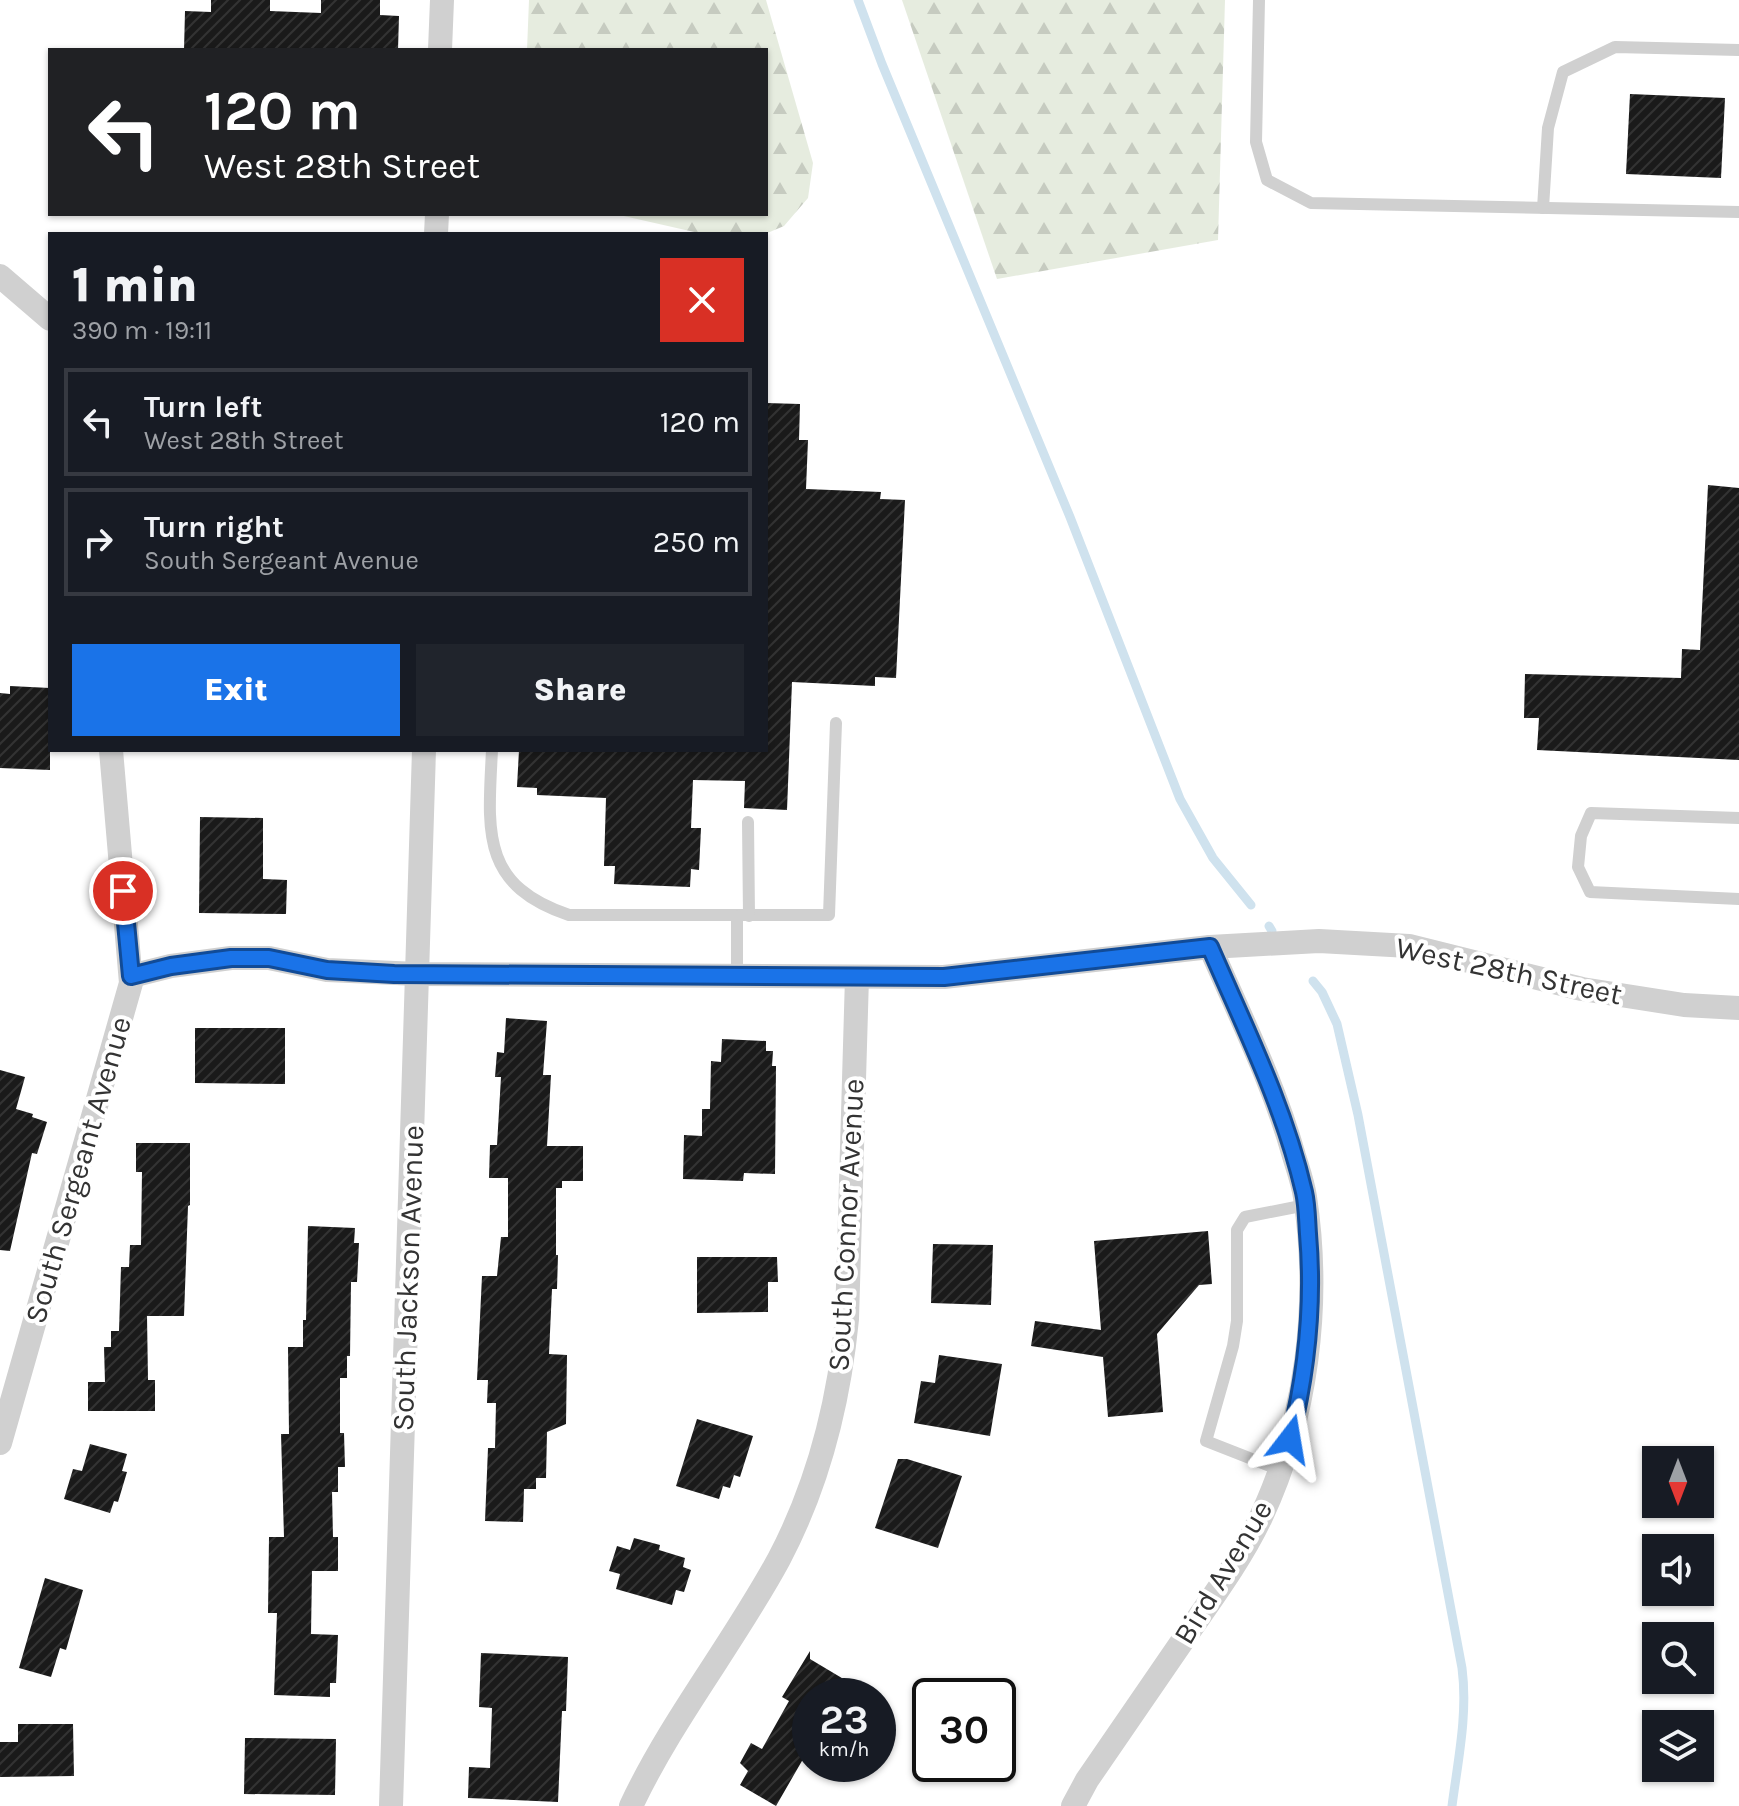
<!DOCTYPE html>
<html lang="en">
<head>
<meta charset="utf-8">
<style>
	body { margin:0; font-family:Karla,sans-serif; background:#20242c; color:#f1f3f6; height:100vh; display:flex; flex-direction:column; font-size:30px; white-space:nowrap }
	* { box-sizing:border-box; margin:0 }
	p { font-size:26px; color:#9ea1a6 }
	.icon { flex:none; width:44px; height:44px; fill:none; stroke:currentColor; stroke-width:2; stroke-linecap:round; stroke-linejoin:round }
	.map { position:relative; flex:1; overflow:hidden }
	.panel { position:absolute; left:48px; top:232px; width:720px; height:520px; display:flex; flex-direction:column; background:#171b24; border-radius:0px; box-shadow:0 2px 6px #0004 }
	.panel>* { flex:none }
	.hud { position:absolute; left:48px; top:48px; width:720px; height:168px; border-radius:0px; box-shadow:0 2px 6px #0004; background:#202124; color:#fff; overflow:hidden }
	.needle { width:52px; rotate:180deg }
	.fabs { position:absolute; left:1642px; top:1446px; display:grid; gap:16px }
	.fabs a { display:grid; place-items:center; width:72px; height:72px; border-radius:0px; background:#171b24; box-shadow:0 2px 6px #0004; font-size:40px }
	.speed { position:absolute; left:792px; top:1678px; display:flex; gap:16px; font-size:40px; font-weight:700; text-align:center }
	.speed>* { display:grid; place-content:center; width:104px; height:104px; border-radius:50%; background:#171b24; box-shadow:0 2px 6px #0004; line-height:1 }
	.speed small { font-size:20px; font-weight:400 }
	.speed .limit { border:4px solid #111; border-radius:12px; background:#fff; color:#111 }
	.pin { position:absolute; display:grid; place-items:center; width:68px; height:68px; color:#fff; margin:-34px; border:4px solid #fff; border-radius:50%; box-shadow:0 2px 8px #0007 }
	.me { position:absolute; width:88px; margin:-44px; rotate:14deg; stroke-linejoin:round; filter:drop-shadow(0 0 6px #0008) }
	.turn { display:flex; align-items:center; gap:28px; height:168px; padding:0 24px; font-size:36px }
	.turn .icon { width:104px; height:104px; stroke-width:2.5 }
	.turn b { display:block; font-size:56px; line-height:68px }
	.round { display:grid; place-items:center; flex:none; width:84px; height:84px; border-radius:0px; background:#20242c }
	.summary { display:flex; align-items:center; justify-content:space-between; height:136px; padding:0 24px }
	h1 { font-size:48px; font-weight:800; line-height:60px }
	.cta { display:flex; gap:16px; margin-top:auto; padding:16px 24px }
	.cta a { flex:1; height:92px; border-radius:0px; background:#1a73e8; color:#fff; font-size:32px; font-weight:800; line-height:92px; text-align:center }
	.cta a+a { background:#20242c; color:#f1f3f6 }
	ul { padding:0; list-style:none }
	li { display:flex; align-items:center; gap:24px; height:108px; margin:0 16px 12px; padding:0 8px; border:4px solid #363941; border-radius:0px }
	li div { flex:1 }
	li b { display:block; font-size:30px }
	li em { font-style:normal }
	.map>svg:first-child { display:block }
</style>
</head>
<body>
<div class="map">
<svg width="1739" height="1806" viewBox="0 0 1739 1806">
	<defs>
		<pattern id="forest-firs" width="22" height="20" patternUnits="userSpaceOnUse" patternTransform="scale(2)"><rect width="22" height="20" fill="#e6ecdf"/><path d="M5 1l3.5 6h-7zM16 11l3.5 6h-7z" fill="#c6cbc0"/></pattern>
		<pattern id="building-hatch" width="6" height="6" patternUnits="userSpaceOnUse" patternTransform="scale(2)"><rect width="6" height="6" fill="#1a1a1a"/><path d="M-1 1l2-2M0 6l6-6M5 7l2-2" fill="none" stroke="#333"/></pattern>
	</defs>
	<rect width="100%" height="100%" fill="#fff"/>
	<g fill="url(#forest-firs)">
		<path d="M529,0h237l47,163 -5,35 -24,28 -19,8h-62l-88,-20h151v-164h-239z"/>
		<path d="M902,0h323l-7,240 -221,39z"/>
	</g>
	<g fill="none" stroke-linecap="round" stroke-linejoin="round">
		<g stroke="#cfe2ee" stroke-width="9">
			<path d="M858,0l24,64 188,453 110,282 33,59 38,47"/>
			<path d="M1269,926l3,5"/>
			<path d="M1313,981l9,11 15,32 21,91 104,553c6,46 -4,92 -10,138"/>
		</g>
	</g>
	<g fill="url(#building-hatch)">
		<path d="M211,0h59v11l51,2v-13h59v15l19,1 -1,34h-214l1,-39 26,1z"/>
		<path d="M1630,94l95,4 -4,80 -95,-4z"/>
		<path d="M766,403l34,1 -1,36h9l-2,49 75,3 -1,7 25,1 -9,178 -21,-1v9l-83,-4 -5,128 -43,-2 1,-27 -52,-1 -2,48h10l-2,42 -8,-1 -1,18 -76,-3 1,-18h-11l2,-68 -69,-3v-7l-20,-1 2,-37h247z"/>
		<path d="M1708,485l31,3v272l-202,-10 2,-32h-15l1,-44 156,4 1,-29 18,1z"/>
		<path d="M10,686l40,2v82l-50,-2v-75l10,1z"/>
		<path d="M200,817l63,1v61l24,1 -1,34 -87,-1z"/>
		<path d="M506,1018l41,3 -4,54h8l-4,71h36v35h-21v7h-6v67h2l-1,34h-5l-3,65 18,1 -1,69 -19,8 -1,46h-10v11h-12l-1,33 -38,-1 3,-73h7l1,-45h-9l1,-23h-11l5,-104h15l4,-39h7v-59h-19l1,-33h7l4,-68h-6l2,-25 7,1z"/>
		<path d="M195,1028h90v56l-90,-1z"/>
		<path d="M722,1039l44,2v10h7l-1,15h4l-1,108 -31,-1 -1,8 -60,-2 1,-44 18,1v-27h8l1,-48 10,1z"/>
		<path d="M0,1070l25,7 -9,32 17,5 -1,3 15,5 -10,32 -5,-1 -22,98 -10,-1z"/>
		<path d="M136,1143h54v62l-2,1 -4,110h-37l1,64h7v31h-67v-29h17l-1,-35h7v-16h8l2,-64h8l1,-22h11l1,-73h-6z"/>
		<path d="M308,1226l47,2 -1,15h5l-2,39h-6l-1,74h-3v22h-7v55h4l1,34h-7v25h-6l1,45h5v34h-26l-1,63 27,1 -2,48h-6v14l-56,-2 3,-82h-9l1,-76h15l-3,-103h8l-1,-87h15v-27h3z"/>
		<path d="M1208,1231l4,53 -13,1 -42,49 6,78 -55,5 -5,-60 -72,-11 4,-25 66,9 -7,-89z"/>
		<path d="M933,1244l60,1 -2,60 -60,-2z"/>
		<path d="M697,1257h80l1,25h-10v30l-71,1z"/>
		<path d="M939,1355l63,9 -12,72 -76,-13 7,-42 14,2z"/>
		<path d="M697,1419l56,17 -13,41 -6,-2 -4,13 -7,-2 -4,13 -43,-13z"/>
		<path d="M90,1444l37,10 -5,17 5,1 -9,30 -4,-1 -4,12 -46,-14 9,-30 9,2z"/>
		<path d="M898,1459h9l55,17 -24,72 -63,-20z"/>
		<path d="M634,1538l26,7 -1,5 26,8 -2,9 8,3 -7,22 -8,-2 -4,15 -56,-16 4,-15 -11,-3 8,-25 13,4z"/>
		<path d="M45,1578l38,12 -17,60 -6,-2 -9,29 -32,-9z"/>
		<path d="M810,1651v8l62,37h-62v51l-34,59 -36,-21 8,-14 -8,-8 11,-20 11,6 27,-48 -7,-4z"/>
		<path d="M481,1653l87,4 -2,54h-4l-4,91 -90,-4 1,-31 21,1 2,-60 -13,-1z"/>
		<path d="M18,1724h55l1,52 -74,1v-35h18z"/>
		<path d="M245,1738l91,1 -1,56 -91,-1z"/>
	</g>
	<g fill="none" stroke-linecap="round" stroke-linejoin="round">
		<g stroke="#d0d0d0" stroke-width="12">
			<path d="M1259,0l-3,142 11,38 44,23 428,9"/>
			<path d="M1543,208l5,-80 15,-56 52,-25 124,3"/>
			<path d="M492,750c-4,81 -12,135 77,165h260l7,-192"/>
			<path d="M1739,818l-148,-5 -10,23 -3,31 12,25 149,7"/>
			<path d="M748,822l1,94"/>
			<path d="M737,916v60"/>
			<path d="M1280,1470l-74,-29 27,-95 4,-25v-91l8,-13 61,-12"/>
		</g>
		<g stroke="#d0d0d0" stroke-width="24">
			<path d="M440,50l2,-50"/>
			<path d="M436,234l1,-20"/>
			<path d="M0,276l50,43"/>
			<path d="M131,976l40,-10 60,-8h38l58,12 91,4 526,3 266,-30 109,-6 90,5 173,43 102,16 55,3"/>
			<path d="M0,1443l131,-460 -20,-233"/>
			<path d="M391,1806l33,-1056"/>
			<path d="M631,1806c41,-87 102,-162 148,-247 39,-74 60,-158 68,-240l10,-342"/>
			<path d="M1073,1806l14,-26c34,-50 69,-100 103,-150 25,-36 52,-73 71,-113 46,-98 60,-213 44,-320 -2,-14 -7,-28 -11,-41 -20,-72 -54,-140 -84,-209"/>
		</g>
	</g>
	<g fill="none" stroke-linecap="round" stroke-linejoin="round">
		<defs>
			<path id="route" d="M123,891l8,85 40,-10 60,-8h38l58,12 67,4 550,3 266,-30c35,81 74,159 94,245 3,13 3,28 4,42 6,70 -1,137 -18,205"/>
		</defs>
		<use href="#route" stroke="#114b97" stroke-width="20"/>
		<use href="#route" stroke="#1a73e8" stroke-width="14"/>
	</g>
	<g text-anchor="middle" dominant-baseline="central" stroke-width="8" stroke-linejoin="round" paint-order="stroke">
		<g font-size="30" fill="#333" stroke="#fff">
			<text transform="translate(1509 971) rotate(12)">West 28th Street</text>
			<text transform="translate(78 1170) rotate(-74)">South Sergeant Avenue</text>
			<text transform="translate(846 1225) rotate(-87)">South Connor Avenue</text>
			<text transform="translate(408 1278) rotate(-88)">South Jackson Avenue</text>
			<text transform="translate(1223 1572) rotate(-59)">Bird Avenue</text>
		</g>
	</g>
</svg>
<div class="fabs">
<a><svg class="needle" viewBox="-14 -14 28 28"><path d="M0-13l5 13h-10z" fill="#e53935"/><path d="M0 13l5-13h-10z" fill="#9ea1a6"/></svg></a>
<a><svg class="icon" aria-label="sound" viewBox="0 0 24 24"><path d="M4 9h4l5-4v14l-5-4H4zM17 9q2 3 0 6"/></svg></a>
<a><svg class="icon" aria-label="search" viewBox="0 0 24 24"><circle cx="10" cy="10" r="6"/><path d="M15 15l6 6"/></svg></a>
<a><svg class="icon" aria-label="layers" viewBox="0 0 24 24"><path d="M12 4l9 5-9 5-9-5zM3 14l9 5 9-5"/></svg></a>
</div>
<div class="speed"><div>23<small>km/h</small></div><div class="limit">30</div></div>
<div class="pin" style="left:123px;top:891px;background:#d93025"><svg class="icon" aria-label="arrive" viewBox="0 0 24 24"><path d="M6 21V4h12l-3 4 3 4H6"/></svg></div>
<svg class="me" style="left:1290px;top:1439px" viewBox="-20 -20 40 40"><path d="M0-17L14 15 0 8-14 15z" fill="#1a73e8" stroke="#fff" stroke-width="4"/></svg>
<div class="hud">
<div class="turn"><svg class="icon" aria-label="left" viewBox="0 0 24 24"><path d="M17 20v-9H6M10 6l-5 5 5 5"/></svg><div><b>120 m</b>West 28th Street</div></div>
</div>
<section class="panel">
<div class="summary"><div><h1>1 min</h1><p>390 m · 19:11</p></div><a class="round" style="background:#d93025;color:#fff"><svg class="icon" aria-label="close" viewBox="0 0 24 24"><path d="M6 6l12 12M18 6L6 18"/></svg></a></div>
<ul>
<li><svg class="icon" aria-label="left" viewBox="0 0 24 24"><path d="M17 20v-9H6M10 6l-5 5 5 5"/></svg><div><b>Turn left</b><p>West 28th Street</p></div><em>120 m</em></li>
<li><svg class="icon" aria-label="right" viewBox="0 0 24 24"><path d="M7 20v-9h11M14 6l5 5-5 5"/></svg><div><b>Turn right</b><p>South Sergeant Avenue</p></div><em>250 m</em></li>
</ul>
<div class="cta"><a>Exit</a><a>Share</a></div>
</section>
</div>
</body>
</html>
